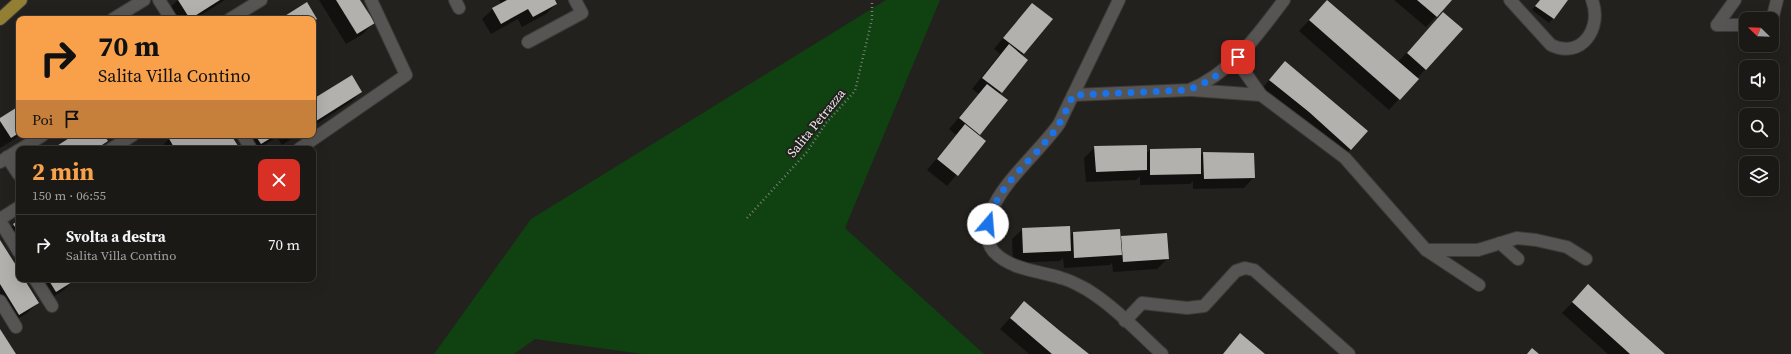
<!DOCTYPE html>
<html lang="it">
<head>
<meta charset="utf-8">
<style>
	body { margin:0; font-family:"Source Serif 4",serif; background:#272623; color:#f1f3f6; height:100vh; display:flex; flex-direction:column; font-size:15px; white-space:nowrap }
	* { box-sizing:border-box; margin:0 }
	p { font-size:13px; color:#9fa0a1 }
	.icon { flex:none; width:22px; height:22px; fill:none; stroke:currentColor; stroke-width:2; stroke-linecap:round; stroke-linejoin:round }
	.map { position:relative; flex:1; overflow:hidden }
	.drawer { position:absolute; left:16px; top:146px; width:300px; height:136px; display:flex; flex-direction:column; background:#1a1916; border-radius:8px; box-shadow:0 4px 16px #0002,0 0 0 1px #383835 }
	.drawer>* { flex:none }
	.hud { position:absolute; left:16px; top:16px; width:300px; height:122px; border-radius:8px; box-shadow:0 4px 16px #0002,0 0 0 1px #383835; background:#f8a14a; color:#111; overflow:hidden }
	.needle { width:26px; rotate:293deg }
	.buttons { position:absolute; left:1739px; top:12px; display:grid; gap:8px }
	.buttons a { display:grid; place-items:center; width:40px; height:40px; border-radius:8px; background:#1a1916; box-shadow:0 4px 16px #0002,0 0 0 1px #383835; font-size:20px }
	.pin { position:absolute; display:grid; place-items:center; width:34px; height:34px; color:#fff; margin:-17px; border-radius:8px; box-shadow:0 2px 6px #0006 }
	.me { position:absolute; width:44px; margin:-22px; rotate:18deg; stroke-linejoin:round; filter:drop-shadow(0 0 3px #0008) }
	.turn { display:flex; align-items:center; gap:14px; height:84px; padding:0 16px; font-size:18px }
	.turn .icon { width:52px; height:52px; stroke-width:2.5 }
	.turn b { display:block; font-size:28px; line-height:34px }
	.then { display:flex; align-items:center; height:38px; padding:0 16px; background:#0003; gap:8px; font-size:15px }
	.round { display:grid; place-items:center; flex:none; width:42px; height:42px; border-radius:8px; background:#272623 }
	.overview { display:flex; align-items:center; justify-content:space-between; height:68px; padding:0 16px }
	h1 { font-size:24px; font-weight:700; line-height:30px; color:#f8a14a }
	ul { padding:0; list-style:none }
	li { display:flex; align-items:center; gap:12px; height:60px; padding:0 16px; border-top:1px solid #383835 }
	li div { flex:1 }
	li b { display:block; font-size:15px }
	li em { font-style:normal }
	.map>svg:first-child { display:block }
</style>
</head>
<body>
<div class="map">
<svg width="1791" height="354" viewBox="0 0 1791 354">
	<rect width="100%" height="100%" fill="#22211e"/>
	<path fill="#0f4111" d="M886,0h54l-95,228 139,126h-342l-107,-15 -21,15h-80l97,-135z"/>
	<g fill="#0007">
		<path d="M178,0h47l-30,19h-23l-5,-9z"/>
		<path d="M319,0h40l14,23 -10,11 -17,10z"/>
		<path d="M499,0h55l2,4 -10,10 -24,13 -4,-8 -27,15 -9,-15 11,-10 8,-5z"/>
		<path d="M1394,0h55l1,1 -24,26z"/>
		<path d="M1540,0h27l-18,23 -17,-13z"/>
		<path d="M1317,12l81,50 35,-38 28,5 -72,81 -90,-79z"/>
		<path d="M1022,15l2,38 -3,2 6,5 -28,34 -21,42 6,6 -37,44 -20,-16 29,-35 -7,-6 30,-35 -7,-5 28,-35 -6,-5z"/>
		<path d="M1285,62l66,87 -11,11 -80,-69z"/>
		<path d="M361,92l-10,10 -38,24v-26z"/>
		<path d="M19,107v28h2l-21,13v-29z"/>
		<path d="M76,135h27l4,6 -8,8h-45z"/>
		<path d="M112,135h11l-8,5z"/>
		<path d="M173,135h57l8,14h-79z"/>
		<path d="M245,135h53l-16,10 -5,-8 -19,12h-11z"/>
		<path d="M1095,147l51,7 4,-4 50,6 3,-3 51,24 -10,11 -51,1v-8l-3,3 -50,1v-9l-4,4 -50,2 -2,-24z"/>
		<path d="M19,221v39l-16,-25z"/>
		<path d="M1023,229l47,7 3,-3 46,-3v9l3,-2 46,21 -11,11 -44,3 -1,-9 -2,2 -46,3 -1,-10 -3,3 -47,2 -1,-24z"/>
		<path d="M0,242l19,30v7h4l15,24 -11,10 -19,12 -8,-14z"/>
		<path d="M31,279h43v1l-10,10 -19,12z"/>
		<path d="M1588,286l75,68h-55l-46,-41z"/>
		<path d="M1024,303l63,51h-58l-29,-25z"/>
	</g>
	<g fill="#b3b1ae">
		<path d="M178,0h42l-30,19z"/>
		<path d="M336,0h24l15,23 -18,11z"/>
		<path d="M507,0h48l2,4 -24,13 -5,-8 -27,15 -9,-16z"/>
		<path d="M1327,0l92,79 -19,21 -91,-80z"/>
		<path d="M1417,0h35l-15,17z"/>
		<path d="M1540,0h28l-14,19 -19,-13z"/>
		<path d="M307,2l10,17 -4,3v-3h-33z"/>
		<path d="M1032,3l21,16 -29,35 -21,-16z"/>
		<path d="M1443,12l20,17 -37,41 -19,-17z"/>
		<path d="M1009,44l19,16 -26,33 -20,-15z"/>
		<path d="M1285,61l83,70 -17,19 -42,-38 -40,-32z"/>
		<path d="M352,75l10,17 -49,31v-24z"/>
		<path d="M987,84l21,16 -28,35 -21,-17z"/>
		<path d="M19,106v27l-8,5 -11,-17v-3z"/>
		<path d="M965,124l21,17 -28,35 -21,-17z"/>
		<path d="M74,135h30l4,6 -12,8h-44z"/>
		<path d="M172,135h59l9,14h-65l-7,-12z"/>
		<path d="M255,135h21l-15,9z"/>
		<path d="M1147,145v25l-51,2 -2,-26z"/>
		<path d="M1201,148v26l-51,1v-26z"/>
		<path d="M1203,152l51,1 1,25 -51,1z"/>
		<path d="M19,220v13l-6,-9z"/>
		<path d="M1070,226l1,25 -48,2 -1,-25z"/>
		<path d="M1120,229l2,26 -48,3 -1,-26z"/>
		<path d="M1167,233l2,26 -46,3 -2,-26z"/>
		<path d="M0,240l19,30v9h5l15,24 -20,12 -19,-31z"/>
		<path d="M48,279h29l-21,13z"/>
		<path d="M1588,284l38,35 39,35h-35l-58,-52z"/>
		<path d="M1024,301l36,30 29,23h-37l-42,-36z"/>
		<path d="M0,329l16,25h-16z"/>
		<path d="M1240,333l25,21h-42z"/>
		<path d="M1532,348l7,6h-12z"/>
	</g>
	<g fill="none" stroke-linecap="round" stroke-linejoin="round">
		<defs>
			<g id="minor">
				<path d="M159,0l12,19"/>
				<path d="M455,0l4,8"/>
				<path d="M1119,0l-60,124c-20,28 -55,56 -68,88 -6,11 -6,30 3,40 17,18 46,19 67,26 9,2 17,7 25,11 28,17 52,43 76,65"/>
				<path d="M1510,0l41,45c30,15 52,-17 41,-45"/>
				<path d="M113,19l31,-19"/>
				<path d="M230,19l31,-19"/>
				<path d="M1772,20l5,-20"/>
				<path d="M1717,25l18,-25"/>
				<path d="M1717,25h29"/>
				<path d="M528,42l54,-29 -7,-13"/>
				<path d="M1238,57l6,14 17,24 84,63 81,92h52l39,-12 19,2 31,7 19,12"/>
				<path d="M1192,90l69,5"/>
				<path d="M1073,95l116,-5c42,-17 68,-54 95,-90"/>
				<path d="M243,135l8,14"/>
				<path d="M21,149l22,-14"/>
				<path d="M111,149l22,-14"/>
				<path d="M299,149l107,-74 -35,-75"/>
				<path d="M7,157l12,18"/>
				<path d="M0,162l19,-12"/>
				<path d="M0,219l19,-12"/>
				<path d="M0,221l19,31"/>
				<path d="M1500,243l18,16"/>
				<path d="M1426,250l53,35"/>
				<path d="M35,279l17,27"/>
				<path d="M0,301l16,26"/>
				<path d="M1125,321l17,-18 45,5 17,-2 32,-35 9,-3 9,2 95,84"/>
			</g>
			<path id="major" d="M0,19l21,-19"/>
		</defs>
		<use href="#minor" stroke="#3c3b39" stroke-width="14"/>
		<use href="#major" stroke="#3c3b39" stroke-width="14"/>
		<path stroke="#7e7d7b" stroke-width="2.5" stroke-dasharray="1 3" stroke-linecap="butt" d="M747,218l60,-66 19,-29 29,-32 17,-72v-19"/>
		<use href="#minor" stroke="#575553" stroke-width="12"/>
		<use href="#major" stroke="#937f34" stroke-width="12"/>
	</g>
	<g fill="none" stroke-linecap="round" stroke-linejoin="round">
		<path stroke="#1a73e8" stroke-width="7" stroke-dasharray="0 12.6" d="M988,224c7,-35 38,-58 59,-84 12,-13 19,-29 26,-45l116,-5 23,-11 26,-22"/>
	</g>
	<g text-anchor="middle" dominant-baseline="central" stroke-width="4" stroke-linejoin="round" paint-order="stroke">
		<g font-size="13" fill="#eae9e8" stroke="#22211e">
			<text transform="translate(816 123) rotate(-51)">Salita Petrazza</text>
		</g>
	</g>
</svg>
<div class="buttons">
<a><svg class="needle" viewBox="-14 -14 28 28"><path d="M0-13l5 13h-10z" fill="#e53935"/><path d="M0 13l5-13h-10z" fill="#9fa0a1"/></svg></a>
<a><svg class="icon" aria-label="sound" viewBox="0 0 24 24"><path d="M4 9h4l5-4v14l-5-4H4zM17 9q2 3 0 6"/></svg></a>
<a><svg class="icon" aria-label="search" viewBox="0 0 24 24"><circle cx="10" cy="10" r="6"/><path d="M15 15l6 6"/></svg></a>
<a><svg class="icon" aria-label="layers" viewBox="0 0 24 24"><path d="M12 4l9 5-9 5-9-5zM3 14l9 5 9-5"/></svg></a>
</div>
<div class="pin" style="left:1238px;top:57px;background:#d93025"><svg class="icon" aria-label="arrive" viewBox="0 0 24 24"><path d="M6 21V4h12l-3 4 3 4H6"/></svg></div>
<svg class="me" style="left:988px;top:224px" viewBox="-20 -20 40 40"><circle r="19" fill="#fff"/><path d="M0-13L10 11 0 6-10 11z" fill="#1a73e8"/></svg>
<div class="hud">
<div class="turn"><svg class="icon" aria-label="right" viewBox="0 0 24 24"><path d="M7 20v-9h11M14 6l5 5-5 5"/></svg><div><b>70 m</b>Salita Villa Contino</div></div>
<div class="then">Poi<svg class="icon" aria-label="arrive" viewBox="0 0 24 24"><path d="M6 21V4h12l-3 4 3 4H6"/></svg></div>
</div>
<section class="drawer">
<div class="overview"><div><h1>2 min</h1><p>150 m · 06:55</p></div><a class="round" style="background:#d93025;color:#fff"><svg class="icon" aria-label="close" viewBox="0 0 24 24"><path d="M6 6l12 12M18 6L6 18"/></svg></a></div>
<ul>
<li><svg class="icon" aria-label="right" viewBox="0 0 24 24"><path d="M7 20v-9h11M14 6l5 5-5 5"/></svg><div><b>Svolta a destra</b><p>Salita Villa Contino</p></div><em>70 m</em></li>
</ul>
</section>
</div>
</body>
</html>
